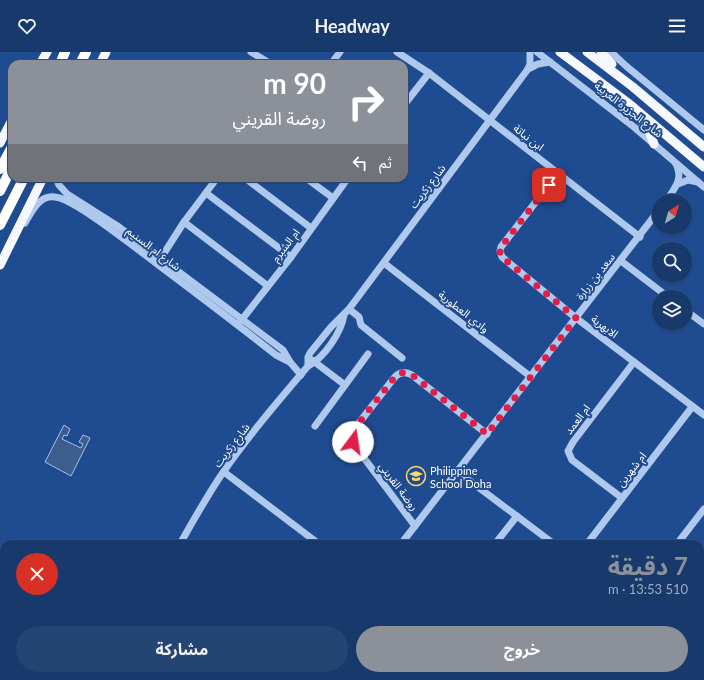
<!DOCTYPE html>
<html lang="ar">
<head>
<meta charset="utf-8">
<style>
	body { margin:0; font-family:Lato,"Noto Sans Arabic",sans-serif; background:#244474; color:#f1f3f6; direction:rtl; height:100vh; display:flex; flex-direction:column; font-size:15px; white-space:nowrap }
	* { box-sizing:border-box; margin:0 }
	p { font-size:13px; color:#9eacc2 }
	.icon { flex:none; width:22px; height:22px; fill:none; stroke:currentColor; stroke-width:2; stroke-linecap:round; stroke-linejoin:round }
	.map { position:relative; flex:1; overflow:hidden; direction:ltr }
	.panel { position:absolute; left:0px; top:488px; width:704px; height:140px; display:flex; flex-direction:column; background:#17396c; border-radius:12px 12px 0 0; box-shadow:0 1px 3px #0004,0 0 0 1px #36537f; direction:rtl }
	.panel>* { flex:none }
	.guide { position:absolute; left:8px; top:8px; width:400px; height:122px; border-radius:12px; box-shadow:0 1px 3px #0004,0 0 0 1px #36537f; direction:rtl; background:#8c9099; color:#fff; overflow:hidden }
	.needle { width:26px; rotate:37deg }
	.tools { position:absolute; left:652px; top:142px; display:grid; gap:8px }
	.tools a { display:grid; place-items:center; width:40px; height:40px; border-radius:50%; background:#17396c; box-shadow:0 1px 3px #0004,0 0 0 1px #36537f; font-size:20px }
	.pin { position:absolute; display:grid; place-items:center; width:34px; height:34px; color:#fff; margin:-17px; border-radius:8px; box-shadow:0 2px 6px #0006 }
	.me { position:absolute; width:44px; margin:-22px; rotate:14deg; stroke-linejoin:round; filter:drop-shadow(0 0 3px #0008) }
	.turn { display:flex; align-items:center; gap:14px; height:84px; padding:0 16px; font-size:18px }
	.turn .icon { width:52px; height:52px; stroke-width:2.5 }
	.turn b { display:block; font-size:28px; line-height:34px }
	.then { display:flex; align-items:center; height:38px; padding:0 16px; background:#0003; gap:8px; font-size:15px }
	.round { display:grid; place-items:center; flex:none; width:42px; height:42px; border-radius:21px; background:#244474 }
	.head { display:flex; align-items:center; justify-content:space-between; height:68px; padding:0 16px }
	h1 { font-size:24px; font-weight:700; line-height:30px; color:#8c9099 }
	.cta { display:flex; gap:8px; margin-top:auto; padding:8px 16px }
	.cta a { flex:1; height:46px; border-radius:24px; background:#8c9099; color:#fff; font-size:16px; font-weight:700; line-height:46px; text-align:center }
	.cta a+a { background:#244474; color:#f1f3f6 }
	header { display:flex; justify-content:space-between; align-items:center; height:52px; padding:0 16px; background:#17396c; font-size:18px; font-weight:700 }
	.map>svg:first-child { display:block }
</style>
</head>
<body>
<header><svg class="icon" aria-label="menu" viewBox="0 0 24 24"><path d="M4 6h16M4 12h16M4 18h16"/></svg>Headway<svg class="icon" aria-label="heart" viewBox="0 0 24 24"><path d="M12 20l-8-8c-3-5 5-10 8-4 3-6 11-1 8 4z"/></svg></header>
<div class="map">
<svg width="704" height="628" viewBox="0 0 704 628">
	<rect width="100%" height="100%" fill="#1f4c90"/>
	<path fill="#3d5d8e" stroke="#a2c3ee" d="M64,373l6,4 -3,7 -3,-1 -2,4 19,9 2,-4 -4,-2 4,-7 7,3 -19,38 -26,-14z"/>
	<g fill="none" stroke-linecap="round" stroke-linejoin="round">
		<g stroke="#aec9ed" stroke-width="7">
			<path d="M251,0l20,12"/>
			<path d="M397,0l32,21 211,164"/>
			<path d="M537,0l97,75 70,60"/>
			<path d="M611,0l15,14 78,64"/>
			<path d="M331,12l9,-12"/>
			<path d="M528,17l10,-5 12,-2"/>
			<path d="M404,53l25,-32"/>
			<path d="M558,121l-57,74 -1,4 2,6 74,61 128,97"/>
			<path d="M56,126l3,7 8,9 52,33 164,123 7,12 11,13"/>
			<path d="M245,126l66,50"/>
			<path d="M306,126l27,20"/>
			<path d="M678,132l10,-4 10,2"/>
			<path d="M206,141l85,64"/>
			<path d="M666,149c8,-12 18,-22 10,-37"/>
			<path d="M184,170l84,64"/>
			<path d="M25,171c7,-12 14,-28 30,-26 16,1 58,34 73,45 49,37 99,74 148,113l14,7"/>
			<path d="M161,206l23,-36 33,-44"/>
			<path d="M621,209l47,36"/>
			<path d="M384,211l147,114"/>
			<path d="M349,257l10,8 2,8 41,33"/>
			<path d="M685,258l19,14"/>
			<path d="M240,270l51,-65 57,-79"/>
			<path d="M312,308l33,25"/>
			<path d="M308,314v-9l2,-4 21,-26 18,-18 179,-240 2,-5v-12"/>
			<path d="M315,374l53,-72"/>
			<path d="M224,420l95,72"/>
			<path d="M458,420l96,72"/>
			<path d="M622,446l-50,-38 -4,-9 5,-9 61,-80"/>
			<path d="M415,474l-60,-80 -3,-8 3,-10 39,-50c5,-6 11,-7 18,-3l75,59"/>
			<path d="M180,492c14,-25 28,-50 44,-73 26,-37 55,-71 84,-105 16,-8 33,-33 36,-51"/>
			<path d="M401,492l258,-334"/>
			<path d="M495,492l22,-28"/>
			<path d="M587,492l105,-137"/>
			<path d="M677,492l27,-35"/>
			<path d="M700,558l4,-4"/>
			<path d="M190,624l5,4"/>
			<path d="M491,624l6,4"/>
			<path d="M105,628l2,-4"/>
			<path d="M408,628l3,-4"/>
			<path d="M542,628l3,-4"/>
			<path d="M628,628l4,-4"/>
		</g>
		<g stroke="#f5f8ff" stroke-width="9">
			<path d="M560,0l67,50 77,65"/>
			<path d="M587,0l46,35 71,60"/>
			<path d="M601,0l11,12"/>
			<path d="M40,12l7,-12"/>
			<path d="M100,12l6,-12"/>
			<path d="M639,66l9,11 6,15"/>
			<path d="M0,91l12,-23"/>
			<path d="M0,213l43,-87"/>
		</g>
		<g stroke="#fff" stroke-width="10">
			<path d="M60,12l5,-12"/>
			<path d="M80,12l6,-12"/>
			<path d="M0,117l12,-22"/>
			<path d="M0,139l12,-24"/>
			<path d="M0,173l24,-47"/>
		</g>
	</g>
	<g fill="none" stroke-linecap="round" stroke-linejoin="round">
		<path stroke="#e11d48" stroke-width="7" stroke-dasharray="0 12.6" d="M353,390l-1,-7 3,-7 39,-50c5,-6 11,-7 18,-3l75,59 89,-116 -74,-61 -2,-5 1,-5 48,-62"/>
	</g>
	<defs>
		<symbol id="school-ring" viewBox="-11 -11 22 22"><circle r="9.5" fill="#1f4c90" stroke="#fbd76e" stroke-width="1.5"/><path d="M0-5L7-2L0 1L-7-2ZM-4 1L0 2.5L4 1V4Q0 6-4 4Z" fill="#fbd76e"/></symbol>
	</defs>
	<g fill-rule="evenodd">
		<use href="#school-ring" x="405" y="413" width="22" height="22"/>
	</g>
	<g text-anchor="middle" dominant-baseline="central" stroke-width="4" stroke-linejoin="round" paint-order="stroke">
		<g font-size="11" fill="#fff" stroke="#1f4c90">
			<text transform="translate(629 57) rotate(38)">شارع الجزيرة العربية</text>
			<text transform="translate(529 85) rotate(38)">ابن نباتة</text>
			<text transform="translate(427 134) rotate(-53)">شارع زكريت</text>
			<text transform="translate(285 193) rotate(-53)">ام الشبرم</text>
			<text transform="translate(154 196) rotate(37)">شارع ام السنيم</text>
			<text transform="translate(595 224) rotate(-52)">سعد بن زرارة</text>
			<text transform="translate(464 259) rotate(38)">وادي العطورية</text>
			<text transform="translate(605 274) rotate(37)">الابهرية</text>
			<text transform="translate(577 367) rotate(-53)">ام العمد</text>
			<text transform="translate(231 393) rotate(-53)">شارع زكريت</text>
			<text transform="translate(631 417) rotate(-52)">ام شهرين</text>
			<text transform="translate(399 434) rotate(53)">روضة القريني</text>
		</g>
		<g font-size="11" fill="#fff" stroke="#1f4c90" text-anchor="start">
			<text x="430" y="418">Philippine<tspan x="430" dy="13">School Doha</tspan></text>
		</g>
	</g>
</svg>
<div class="tools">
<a><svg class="needle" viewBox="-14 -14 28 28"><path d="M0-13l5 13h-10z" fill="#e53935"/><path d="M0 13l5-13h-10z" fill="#9eacc2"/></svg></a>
<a><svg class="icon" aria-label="search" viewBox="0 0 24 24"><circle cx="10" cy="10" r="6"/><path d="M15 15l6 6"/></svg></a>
<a><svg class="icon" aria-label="layers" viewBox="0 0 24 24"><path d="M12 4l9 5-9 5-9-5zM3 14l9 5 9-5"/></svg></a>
</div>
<div class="pin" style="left:549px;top:133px;background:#d93025"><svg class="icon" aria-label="arrive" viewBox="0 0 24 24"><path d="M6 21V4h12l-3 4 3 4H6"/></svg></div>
<svg class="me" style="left:353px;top:390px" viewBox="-20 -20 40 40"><circle r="19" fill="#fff"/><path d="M0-13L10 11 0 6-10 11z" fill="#e11d48"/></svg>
<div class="guide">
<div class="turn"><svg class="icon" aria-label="right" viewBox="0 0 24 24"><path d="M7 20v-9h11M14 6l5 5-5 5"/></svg><div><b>90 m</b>روضة القريني</div></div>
<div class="then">ثم<svg class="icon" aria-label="left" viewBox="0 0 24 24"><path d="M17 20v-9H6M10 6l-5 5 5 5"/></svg></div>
</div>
<section class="panel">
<div class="head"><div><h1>7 دقيقة</h1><p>510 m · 13:53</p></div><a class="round" style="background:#d93025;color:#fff"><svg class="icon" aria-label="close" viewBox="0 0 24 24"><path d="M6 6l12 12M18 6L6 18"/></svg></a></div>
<div class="cta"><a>خروج</a><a>مشاركة</a></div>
</section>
</div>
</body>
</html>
